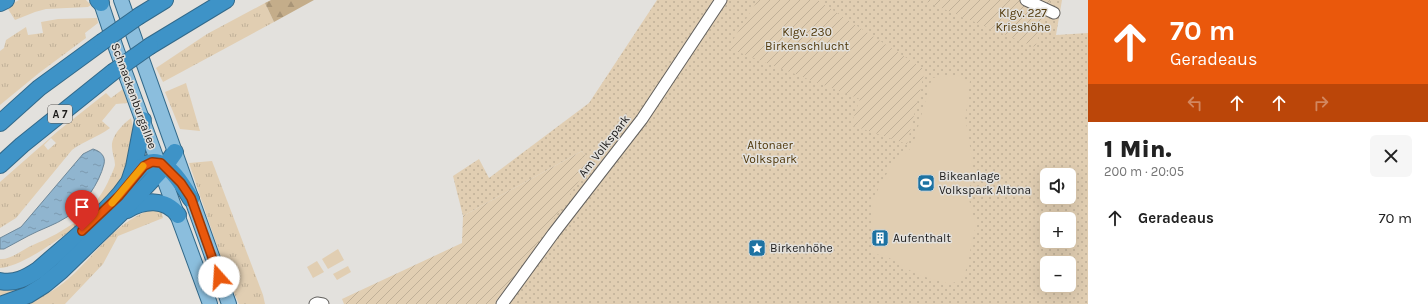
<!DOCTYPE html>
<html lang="de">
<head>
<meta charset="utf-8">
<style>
	body { margin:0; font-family:Karla,sans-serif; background:#f6f6f6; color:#222; height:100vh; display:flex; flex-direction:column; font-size:15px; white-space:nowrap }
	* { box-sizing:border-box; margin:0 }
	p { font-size:13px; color:#767676 }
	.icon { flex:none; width:22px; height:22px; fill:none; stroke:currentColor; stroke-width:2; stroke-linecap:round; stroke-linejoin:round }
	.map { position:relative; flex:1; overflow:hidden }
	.sheet { display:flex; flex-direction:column; background:#fff; width:340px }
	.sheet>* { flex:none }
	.top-card { background:#ea580c; color:#fff; overflow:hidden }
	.fabs { position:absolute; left:1040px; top:168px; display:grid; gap:8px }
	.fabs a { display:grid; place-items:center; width:36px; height:36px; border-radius:6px; background:#fff; box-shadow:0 4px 16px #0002; font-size:20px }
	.pin { position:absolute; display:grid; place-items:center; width:34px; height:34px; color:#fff; margin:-41px -17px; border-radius:50% 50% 50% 0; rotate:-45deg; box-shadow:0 0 4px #0007 }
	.pin .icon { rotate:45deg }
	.me { position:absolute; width:44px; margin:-22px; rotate:341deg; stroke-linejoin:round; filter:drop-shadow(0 0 3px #0008) }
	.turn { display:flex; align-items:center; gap:14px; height:84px; padding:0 16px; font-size:18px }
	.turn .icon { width:52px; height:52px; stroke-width:2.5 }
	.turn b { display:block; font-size:28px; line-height:34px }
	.lanes { display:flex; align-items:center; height:38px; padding:0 16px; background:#0003; justify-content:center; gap:20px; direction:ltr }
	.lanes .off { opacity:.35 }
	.round { display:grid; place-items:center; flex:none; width:42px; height:42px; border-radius:6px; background:#f6f6f6 }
	.headline { display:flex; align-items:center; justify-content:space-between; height:68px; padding:0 16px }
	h1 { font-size:24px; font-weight:800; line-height:30px }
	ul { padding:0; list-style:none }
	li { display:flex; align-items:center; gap:12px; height:56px; padding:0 16px }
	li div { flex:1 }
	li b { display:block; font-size:15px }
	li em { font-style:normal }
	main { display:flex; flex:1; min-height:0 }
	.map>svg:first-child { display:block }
</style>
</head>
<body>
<main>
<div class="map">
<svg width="1088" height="304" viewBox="0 0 1088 304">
	<defs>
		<pattern id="grass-tufts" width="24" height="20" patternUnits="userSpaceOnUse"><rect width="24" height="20" fill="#e1ceb2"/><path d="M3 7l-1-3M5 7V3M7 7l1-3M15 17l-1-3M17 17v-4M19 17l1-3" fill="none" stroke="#c0b098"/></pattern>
		<pattern id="forest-firs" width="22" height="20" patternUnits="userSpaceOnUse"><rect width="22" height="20" fill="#c4ad8a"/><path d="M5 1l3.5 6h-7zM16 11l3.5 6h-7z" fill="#a89476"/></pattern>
		<pattern id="park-dots" width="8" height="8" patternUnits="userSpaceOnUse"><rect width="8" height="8" fill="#e1ceb2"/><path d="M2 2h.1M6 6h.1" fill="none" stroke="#c0b098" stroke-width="1.8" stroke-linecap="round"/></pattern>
		<pattern id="garden-furrows" width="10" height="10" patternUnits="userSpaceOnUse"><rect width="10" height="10" fill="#e1ceb2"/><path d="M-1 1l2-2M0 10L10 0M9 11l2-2" fill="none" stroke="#c0b098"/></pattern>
		<pattern id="water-ripples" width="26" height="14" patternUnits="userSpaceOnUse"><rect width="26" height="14" fill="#90b5cf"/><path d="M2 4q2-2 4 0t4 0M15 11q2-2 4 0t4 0" fill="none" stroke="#7c9bb1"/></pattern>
	</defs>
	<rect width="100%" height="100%" fill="#e3e1dd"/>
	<g fill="url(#grass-tufts)" fill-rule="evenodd">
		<path d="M19,0h67l5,5 -3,2 -42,2 -11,3 -20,8 -7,-11 1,-3z"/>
		<path d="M265,3l9,19 -111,60 -7,-14 51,-34z"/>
		<path d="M97,18l1,5 -13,10 1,5 -47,35 -39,32v-54l4,-3 2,-8 20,-13 2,8 15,-2 -2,-11 17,-3z"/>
		<path d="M186,83l14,48 -20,-2 -15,-37z"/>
		<path d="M123,89l5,14 -12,1 -14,17 8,7c-12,9 -26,13 -38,22l-56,68 -16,10v-46l58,-51 48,-38 5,5zM51,138l5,5 -8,7 -4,-5z"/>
		<path d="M131,118c3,12 4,30 1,43 -2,5 -14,28 -18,32 -18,21 -87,74 -114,75v-9c11,1 23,-10 33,-14 33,-14 59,-30 75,-63 2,-5 6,-12 7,-17 0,-6 -3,-12 -3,-18 -1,-11 11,-23 19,-29z"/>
		<path d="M212,161l51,134 2,9h-26l-9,-20 -41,-121z"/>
		<path d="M149,172l2,2 -111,104 -34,19 -6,2v-13l11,1z"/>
		<path d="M150,210h11l2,8 -45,18 -15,28 -38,40h-39c15,-7 30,-14 42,-25 29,-25 45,-55 82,-69z"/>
	</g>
	<path fill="url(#forest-firs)" d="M271,0h43l-40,22 -9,-19z"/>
	<path fill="url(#park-dots)" fill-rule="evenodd" d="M657,0h405l-6,35 32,-2v271h-594l21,-30 74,-110 -7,-13 -119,65 -10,-40 26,-17 10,19 100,-75zM1047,175h22v22h-22zM1047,219h22v22h-22zM1047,263h22v22h-22z"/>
	<g fill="url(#garden-furrows)">
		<path d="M758,0h59l108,70 -18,74 -56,-19 9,-26 -132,-51z"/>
		<path d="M922,0h128l-2,10 -13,37z"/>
		<path d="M582,151l8,13 -38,58 -58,82h-150l-2,-5 120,-56 1,-27z"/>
	</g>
	<g fill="#e1ceb2">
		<path d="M956,75l14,6 -5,40 3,9 5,40 -5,26 8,29 -11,49 -7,7 -8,3 -15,-4 -19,-6 -30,-18 -12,-2 -3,-10 2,-10v-35l19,-35 18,-15 4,-8 18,-63z"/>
		<path d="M338,249l6,11 -16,9 -6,-10z"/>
		<path d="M317,261l7,11 -11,6 -6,-11z"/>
		<path d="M348,266l3,6 -14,8 -4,-6z"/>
	</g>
	<path fill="url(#water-ripples)" stroke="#6d8799" d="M93,149c7,2 13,7 11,15 -5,20 -20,41 -37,53 -12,8 -26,12 -39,19 -8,4 -16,9 -24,13h-4v-11l21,-11 62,-73z"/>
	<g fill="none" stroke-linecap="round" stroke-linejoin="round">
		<defs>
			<g id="minor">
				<path d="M1026,0l28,13"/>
				<path d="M315,304l2,-1 6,1"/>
				<path d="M502,304l51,-70 89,-115 79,-119"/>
			</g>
			<g id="major">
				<path d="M100,0l16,48 94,256"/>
				<path d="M121,0l108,304"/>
			</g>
			<g id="highway">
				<path d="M98,0l3,3"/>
				<path d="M0,3l6,-3"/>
				<path d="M139,16l26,-16"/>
				<path d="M150,46l76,-46"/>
				<path d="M0,123l39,-35 63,-46"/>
				<path d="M0,165l22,-20 91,-73"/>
				<path d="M130,179l4,-12 9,-47"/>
				<path d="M127,210c17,-10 38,-12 51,5"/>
				<path d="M0,281c15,3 26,-3 38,-11 27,-24 57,-47 81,-75 8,-9 21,-33 34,-33 16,-1 31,25 38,37"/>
				<path d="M3,304l25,-9 16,-10 17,-14 62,-60 11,-12 31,-33 10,-14"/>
			</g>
		</defs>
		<use href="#minor" stroke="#62605d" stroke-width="13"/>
		<use href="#major" stroke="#32698a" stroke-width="16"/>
		<use href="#highway" stroke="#32698a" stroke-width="18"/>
		<use href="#minor" stroke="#fff" stroke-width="11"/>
		<use href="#major" stroke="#8bbedd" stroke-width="14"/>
		<use href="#highway" stroke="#3e93c7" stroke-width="16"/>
		<defs>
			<g id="highway-bridge">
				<path d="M102,42l37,-26"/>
				<path d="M113,72l37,-26"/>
			</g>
		</defs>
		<use href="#highway-bridge" stroke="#32698a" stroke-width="18" stroke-linecap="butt"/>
		<use href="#highway-bridge" stroke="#3e93c7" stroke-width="16"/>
	</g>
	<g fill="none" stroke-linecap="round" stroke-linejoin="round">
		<defs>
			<path id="route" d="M82,231l37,-35 25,-30 8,-4 9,1 20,20 10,15 28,79"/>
		</defs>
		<use href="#route" stroke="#983908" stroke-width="10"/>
		<use href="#route" stroke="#ea580c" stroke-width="7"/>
		<path stroke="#f59e0b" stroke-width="7" d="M112,203l31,-37"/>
	</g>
	<defs>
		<symbol id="stadium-square" viewBox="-11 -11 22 22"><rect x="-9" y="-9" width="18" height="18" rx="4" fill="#1d72a2" stroke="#e3e1dd"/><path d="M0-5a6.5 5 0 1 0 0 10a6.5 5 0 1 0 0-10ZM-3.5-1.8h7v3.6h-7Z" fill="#fff"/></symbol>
		<symbol id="building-square" viewBox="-11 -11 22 22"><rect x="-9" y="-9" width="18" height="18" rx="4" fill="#1d72a2" stroke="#e3e1dd"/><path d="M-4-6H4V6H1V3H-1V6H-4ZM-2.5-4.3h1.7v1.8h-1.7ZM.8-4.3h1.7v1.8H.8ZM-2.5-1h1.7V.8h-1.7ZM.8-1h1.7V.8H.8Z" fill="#fff"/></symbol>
		<symbol id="sight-square" viewBox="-11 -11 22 22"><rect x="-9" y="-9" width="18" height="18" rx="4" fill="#1d72a2" stroke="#e3e1dd"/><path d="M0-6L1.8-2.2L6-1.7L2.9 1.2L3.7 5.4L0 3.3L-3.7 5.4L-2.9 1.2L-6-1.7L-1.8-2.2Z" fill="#fff"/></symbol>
	</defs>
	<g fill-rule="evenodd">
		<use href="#stadium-square" x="916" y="173" width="20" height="20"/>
		<use href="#building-square" x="870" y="228" width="20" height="20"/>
		<use href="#sight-square" x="747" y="238" width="20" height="20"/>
	</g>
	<g text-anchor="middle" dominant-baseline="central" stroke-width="3" stroke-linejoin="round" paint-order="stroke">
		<rect fill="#e3e1dd" stroke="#585654" stroke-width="1" x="48" y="105" width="24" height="18" rx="3"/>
		<g font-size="11" font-weight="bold" fill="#1c1b1a">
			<text x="60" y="114">A 7</text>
		</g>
		<g font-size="12" fill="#4f3709" stroke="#e3e1dd">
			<text x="1023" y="13">Klgv. 227<tspan x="1023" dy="14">Krieshöhe</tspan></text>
			<text x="807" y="32">Klgv. 230<tspan x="807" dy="14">Birkenschlucht</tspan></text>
			<text x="770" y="145">Altonaer<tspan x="770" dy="14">Volkspark</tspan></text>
		</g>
		<g font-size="12" fill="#1c1b1a" stroke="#e3e1dd">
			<text transform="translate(134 96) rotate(70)">Schnackenburgallee</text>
			<text transform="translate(604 146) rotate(-52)">Am Volkspark</text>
		</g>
		<g font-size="12" fill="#1c1b1a" stroke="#e3e1dd" text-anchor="start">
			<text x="939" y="176">Bikeanlage<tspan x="939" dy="14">Volkspark Altona</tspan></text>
			<text x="893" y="238">Aufenthalt</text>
			<text x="770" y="248">Birkenhöhe</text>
		</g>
	</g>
</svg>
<div class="fabs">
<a><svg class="icon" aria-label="sound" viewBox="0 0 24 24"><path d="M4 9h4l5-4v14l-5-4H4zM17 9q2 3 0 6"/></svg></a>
<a>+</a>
<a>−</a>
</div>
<div class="pin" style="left:82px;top:231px;background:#d93025"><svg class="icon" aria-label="arrive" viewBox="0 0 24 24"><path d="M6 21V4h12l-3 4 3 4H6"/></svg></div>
<svg class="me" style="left:219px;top:277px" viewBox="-20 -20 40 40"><circle r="19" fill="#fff"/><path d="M0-13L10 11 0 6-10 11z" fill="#ea580c"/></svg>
</div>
<section class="sheet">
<div class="top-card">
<div class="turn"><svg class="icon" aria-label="ahead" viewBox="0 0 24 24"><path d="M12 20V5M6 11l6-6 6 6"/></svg><div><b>70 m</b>Geradeaus</div></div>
<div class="lanes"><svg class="icon off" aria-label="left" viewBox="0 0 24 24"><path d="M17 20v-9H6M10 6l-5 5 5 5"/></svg><svg class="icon" aria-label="ahead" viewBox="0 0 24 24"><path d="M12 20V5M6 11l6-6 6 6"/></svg><svg class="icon" aria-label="ahead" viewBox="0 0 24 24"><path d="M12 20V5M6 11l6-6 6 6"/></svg><svg class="icon off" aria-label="right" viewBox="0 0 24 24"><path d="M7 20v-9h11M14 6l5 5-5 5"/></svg></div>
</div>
<div class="headline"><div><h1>1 Min.</h1><p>200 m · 20:05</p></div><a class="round"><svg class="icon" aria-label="close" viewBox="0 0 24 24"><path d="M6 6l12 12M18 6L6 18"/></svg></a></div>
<ul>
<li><svg class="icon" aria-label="ahead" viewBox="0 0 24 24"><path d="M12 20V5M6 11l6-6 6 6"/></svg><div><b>Geradeaus</b></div><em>70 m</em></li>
</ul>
</section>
</main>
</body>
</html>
